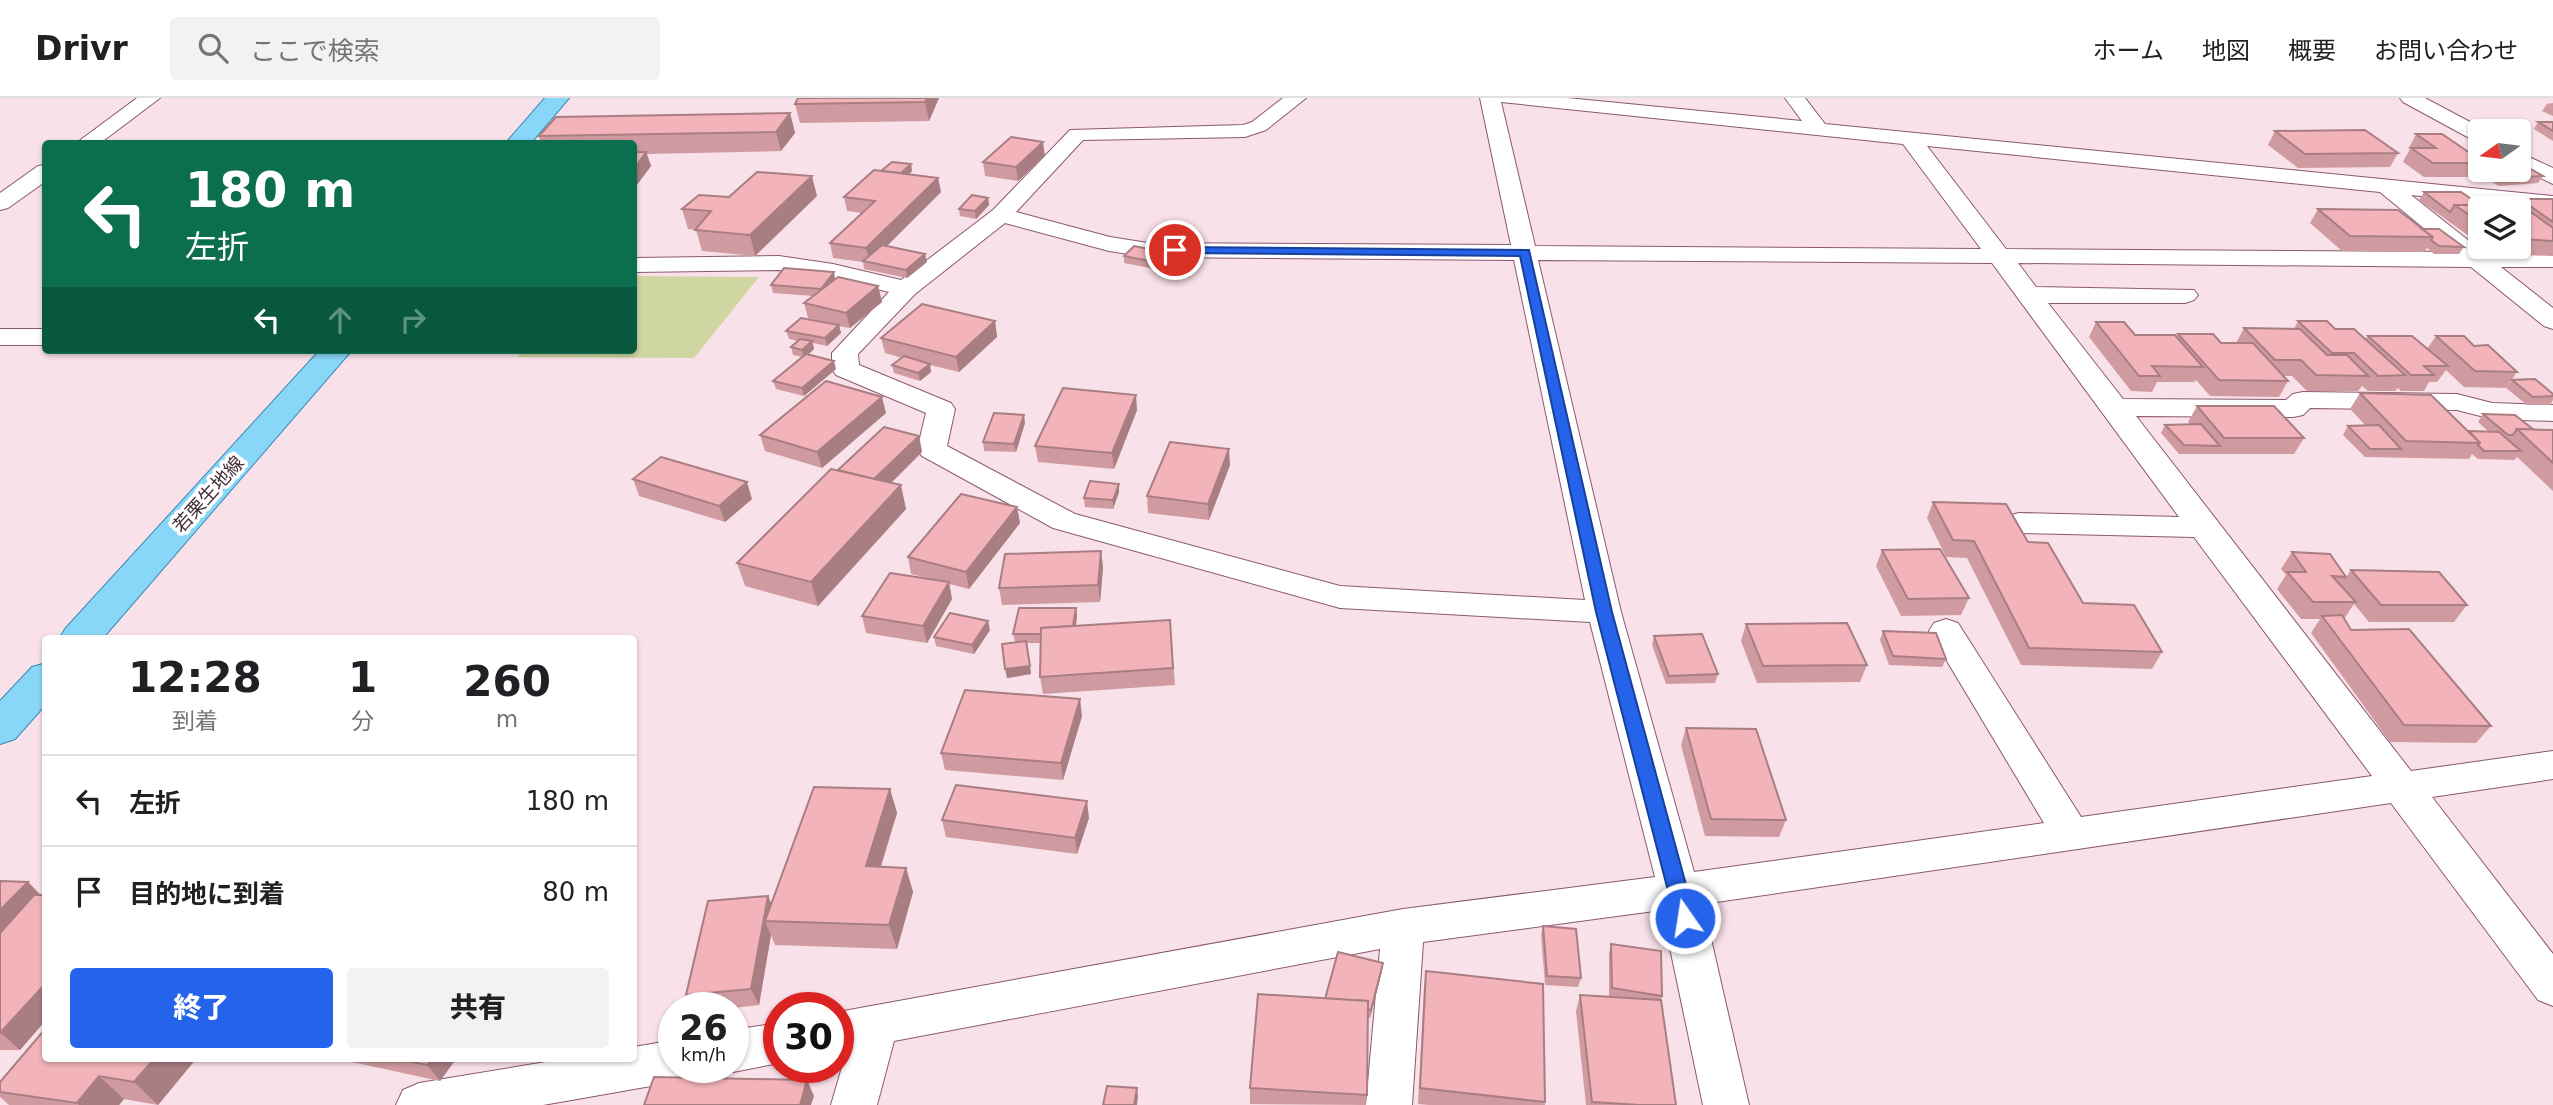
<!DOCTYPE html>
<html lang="ja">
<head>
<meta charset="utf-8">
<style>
	body { margin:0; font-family:"DejaVu Sans","Noto Sans JP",sans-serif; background:#f2f2f2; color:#202124; height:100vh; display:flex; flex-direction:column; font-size:26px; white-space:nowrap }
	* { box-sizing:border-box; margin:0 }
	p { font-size:23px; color:#757577 }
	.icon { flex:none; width:38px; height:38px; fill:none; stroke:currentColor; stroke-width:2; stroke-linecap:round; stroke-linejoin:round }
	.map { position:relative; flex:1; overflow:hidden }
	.sheet { position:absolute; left:42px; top:537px; width:595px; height:427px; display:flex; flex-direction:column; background:#fff; border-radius:7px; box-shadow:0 2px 5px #0004 }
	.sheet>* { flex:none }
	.banner { position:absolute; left:42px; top:42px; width:595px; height:214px; border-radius:7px; box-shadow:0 2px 5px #0004; background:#0b6e4f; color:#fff; overflow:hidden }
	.needle { width:46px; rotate:256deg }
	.fabs { position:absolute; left:2468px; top:21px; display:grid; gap:14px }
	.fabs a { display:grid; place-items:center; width:63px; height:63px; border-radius:7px; background:#fff; box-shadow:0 2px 5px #0004; font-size:35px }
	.speed { position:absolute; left:658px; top:894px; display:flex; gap:14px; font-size:35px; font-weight:700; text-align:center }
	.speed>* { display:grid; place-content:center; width:91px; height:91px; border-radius:50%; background:#fff; box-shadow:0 2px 5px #0004; line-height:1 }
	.speed small { font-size:18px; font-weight:400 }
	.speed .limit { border:10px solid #d22; background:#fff; color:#111 }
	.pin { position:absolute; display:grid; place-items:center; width:60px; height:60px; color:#fff; margin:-30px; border:4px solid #fff; border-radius:50%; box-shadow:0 2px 7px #0007 }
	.me { position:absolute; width:77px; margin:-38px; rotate:347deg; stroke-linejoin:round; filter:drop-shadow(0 0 5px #0008) }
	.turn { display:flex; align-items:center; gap:24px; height:147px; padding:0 28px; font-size:32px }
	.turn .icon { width:91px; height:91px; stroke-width:2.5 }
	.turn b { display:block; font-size:49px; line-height:60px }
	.lanes { display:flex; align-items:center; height:66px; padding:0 28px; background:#0003; justify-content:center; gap:35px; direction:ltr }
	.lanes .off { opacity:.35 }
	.eta { display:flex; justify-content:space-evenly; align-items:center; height:119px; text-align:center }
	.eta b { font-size:42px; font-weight:800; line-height:49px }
	.button { display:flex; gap:14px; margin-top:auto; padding:14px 28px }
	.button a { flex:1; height:80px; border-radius:7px; background:#2563eb; color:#fff; font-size:28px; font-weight:800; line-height:80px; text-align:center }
	.button a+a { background:#f2f2f2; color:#202124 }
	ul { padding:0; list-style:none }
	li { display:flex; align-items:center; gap:21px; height:91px; padding:0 28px; border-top:2px solid #e0e0e0 }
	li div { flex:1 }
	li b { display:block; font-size:26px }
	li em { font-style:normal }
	header { display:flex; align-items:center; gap:42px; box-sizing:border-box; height:98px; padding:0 35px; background:#fff; border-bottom:2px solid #e0e0e0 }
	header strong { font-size:33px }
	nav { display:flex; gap:38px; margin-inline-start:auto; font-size:24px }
	.search { width:490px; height:63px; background:#f2f2f2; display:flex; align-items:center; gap:18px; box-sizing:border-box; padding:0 24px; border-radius:7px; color:#757577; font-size:26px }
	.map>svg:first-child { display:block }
</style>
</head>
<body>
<header>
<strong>Drivr</strong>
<div class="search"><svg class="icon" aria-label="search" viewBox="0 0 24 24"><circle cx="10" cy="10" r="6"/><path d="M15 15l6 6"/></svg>ここで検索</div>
<nav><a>ホーム</a><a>地図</a><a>概要</a><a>お問い合わせ</a></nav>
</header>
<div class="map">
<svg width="2553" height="1007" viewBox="0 0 2553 1007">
	<rect width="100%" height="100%" fill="#f9e1ea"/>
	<path fill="#d0d6a1" d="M634,178l125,1 -65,81 -177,-1 5,-7h112z"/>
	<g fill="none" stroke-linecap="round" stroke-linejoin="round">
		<defs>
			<g id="street">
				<path d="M137,0h23l-61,46h-24z"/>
				<path d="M1283,0h23l-40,32 -21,7 -162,3 -67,72 94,25 38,6 363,2 -31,-147h87l235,23 -17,-23h20l20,26 728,72v14l-142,-15 72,57 70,1v14h-52l52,41v21l-9,-3 -73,-59 -453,-4 18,24 158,3 4,5 -4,5 -9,3h-137l75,96 163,1 7,-6 10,-2 154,2 35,9 61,2v16l-61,-2 -35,-9 -147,-2 -7,7 -10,2 -157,-1 275,355 142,-20v28l-121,18 121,157v52l-15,-6 -147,-197 -688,101 46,201h-46l-41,-195 -239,32 -11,163h-46l14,-156 -486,92 -17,64h-46l16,-55 -9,2v-40l565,-103 252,-32 -65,-255 -250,-14 -287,-80 -131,-72 -5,-6 9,-37 -90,-38 -4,-6v-16l57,-61 -56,-14 -54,-8 -145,2v-14l145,-2 54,8 68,16 92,-70 77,-80 173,-5 9,-3zM1501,4l402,42 78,105 -446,-3zM1927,48l453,46 73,60 -447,-3zM1005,125l104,28 39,6 366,3 71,340 -245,-14 -265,-72 -128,-68 8,-37 -4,-6 -92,-38 -1,-11 57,-60zM1538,162l454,3 187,254 -160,-4 -11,3 -5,7 5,7 11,3 175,4 178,239 -291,41 -123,-194 -12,-4 -12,4 -5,8 115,192 -350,49 -73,-260z"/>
				<path d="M2400,0h25l62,33h-7v11l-7,-2 -70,-38z"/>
				<path d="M2518,54l35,16v16l-35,-17z"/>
				<path d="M46,67v16l-38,27 -8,2v-17l38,-27z"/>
				<rect x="0" y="231" width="46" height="16"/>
				<path d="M779,925v40l-46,9 -11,-4h11v-38z"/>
				<path d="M674,942v28h20l-4,8 -16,6 -131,23h-147l7,-15 16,-7 145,-24h70v-12z"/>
			</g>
			<g id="primary">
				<path d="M545,0h24l-39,46h-25z"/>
				<path d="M320,252h32l-250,289h-43l6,-10z"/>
				<path d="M46,565v41l-31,35 -15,5v-43l32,-34z"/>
			</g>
		</defs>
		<use href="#street" stroke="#8b596e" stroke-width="2"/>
		<use href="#primary" stroke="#3d89b2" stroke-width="2"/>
		<use href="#street" fill="#fff" fill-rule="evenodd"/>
		<use href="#primary" fill="#88d6f8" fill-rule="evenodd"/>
	</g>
	<g fill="#d09ba0">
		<path d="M939,0l-10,23 -129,2 -5,-19z"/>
		<path d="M2553,5v13l-11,-5 5,-7z"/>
		<path d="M790,15l5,20 -14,18 -134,3 4,12 -15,20h-2v-42h-93l-2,-8z"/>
		<path d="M2538,24h15v19l-19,-12z"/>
		<path d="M2275,33l123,22 -8,14 -92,1 -30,-23z"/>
		<path d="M2416,36l64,26v10l-4,7h-52l-21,-15 7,-13 -1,-1z"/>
		<path d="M1045,58l-27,25 -33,-5 -2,-14z"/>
		<path d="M911,66l1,7 -3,3 29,4 3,14 -55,54 41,16 -20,16 -43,-9 -1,-7 -30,-4 -3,-15 32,-30 -15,-2 -3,-14 38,-26z"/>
		<path d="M2481,72h37l25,6 -5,7 -39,3 -21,-12z"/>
		<path d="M2424,94l56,13h36l4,-6h33v57l-60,-2 -10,-7h35v-39h-38v36l-61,-44z"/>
		<path d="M817,98l-62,60 -53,-5 -6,-21 -8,-1 -6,-20 47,-12z"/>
		<path d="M988,100l1,7 -13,14 -16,-3 -1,-7z"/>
		<path d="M2318,111l104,20 42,18 -5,7h-25l-7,-6 -3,4 -82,-1 -32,-28z"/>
		<path d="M1163,154l1,8 -9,9 -31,-6v-7z"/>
		<path d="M834,174l1,7 43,7 4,16 -32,26 -11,-2 2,7 -14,13 -14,-3 1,6 -6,6 28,14 -32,27 -28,-7 -3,-8 29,-24 -9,-2 -2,-8 7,-6 -9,-2 -3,-8 38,-9 -16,-4 -4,-15 9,-7 -40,-3 -2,-8z"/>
		<path d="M995,223l2,16 -38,35 -29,-7 1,7 -11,9 -26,-8 -2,-8 10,-7 -17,-5 -4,-15z"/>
		<path d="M2298,223l37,8 30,10 3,-3 59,13 9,-13 38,10 43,26 -11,16 -42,-1 -18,-17 -9,12h-8l-5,9h-23l-3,-3 -3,3h-27l-6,-5 -4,5h-51l-15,-15h-9l5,5 -9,16 -69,-1 -14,-16 -2,2h-37l-5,10 -21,-1 -42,-54 7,-15 39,13 41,1 2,-2 43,9h15l8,-15 50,1z"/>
		<path d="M2512,282l41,14v6l-3,5h-23l-21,-17z"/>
		<path d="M2360,295l109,38 20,1 -11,-10 5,-8 51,16h19v61l-36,-34 -3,3 -36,-1 -6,-5 -3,5 -104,-2 -22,-22 5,-9h18l-16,-17z"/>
		<path d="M2197,308l107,32 -10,16h-115l-18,-21 4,-8 25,-1 -2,-2z"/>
		<path d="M1137,312l-23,59 -76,-7 -3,-16z"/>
		<path d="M886,315l-64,55 -57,-17 -5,-16z"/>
		<path d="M1025,325l-9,29 -32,-1 -1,-9z"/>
		<path d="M919,338l3,16 -31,31 15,26 -88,97 -73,-20 -8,-23 101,-93z"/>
		<path d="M1230,367l-21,55 -61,-7 -1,-17z"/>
		<path d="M633,381l119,20 -27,23 -86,-26z"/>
		<path d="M1119,386v8l-6,17 -28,-2 -1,-9z"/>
		<path d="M1933,404l95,40 55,61 79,49 -10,17 -131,-4 -54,-107 -21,-1 -19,-39z"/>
		<path d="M1017,409l3,16 -51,66 -20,-5 3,15 -25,44 -61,-10 -4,-17 76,-35 -27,-7 -3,-17z"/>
		<path d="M1882,452l87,48 -8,17 -60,1 -25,-50z"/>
		<path d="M1101,453l2,17 -3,34 -98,3 -3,-17z"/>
		<path d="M2292,454l54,25 5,-7 116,35 -13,17h-85l-15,-18 -10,15 7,11 140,96 -15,17 -86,-1 -79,-109 9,-14h-19l-24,-30 9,-14 -5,-6z"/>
		<path d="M1076,510l1,8 -1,10 94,-6 5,65 -132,9 -3,-17 1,-34h-14l4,31 -24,4 8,-36 -2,-8z"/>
		<path d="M1746,526l121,41 -7,17 -103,1 -16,-42z"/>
		<path d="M990,532l-16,24 -38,-8 -2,-9z"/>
		<path d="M1883,533l63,28 -4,8 -53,-2 -9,-25z"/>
		<path d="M1654,538l64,38 -3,9 -49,1 -14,-39z"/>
		<path d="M1082,618l-19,64 -118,-10 -4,-17z"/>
		<path d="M1686,630l100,92 -7,17 -74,-1 -24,-91z"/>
		<path d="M890,691l7,24 -16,54 25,1 7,24 -16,57 -122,-4 -4,-10 -12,70 -26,3h-40l-7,-13 82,-99 3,8z"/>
		<path d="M1089,720l-12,36 -131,-17 -4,-17z"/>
		<path d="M0,783l28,1 13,13h5v125l-26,30h-20z"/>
		<path d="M1543,828l38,52 -3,9 -33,-2 -4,-50z"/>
		<path d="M1611,846l51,52 -1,4 15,105h-90l-10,-94 4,-16 29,2v-44z"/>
		<path d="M1382,873l-12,47h-3l-1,87 -116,-1v-16l75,-89z"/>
		<path d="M1426,873l119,131v3h-116l-11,-1 6,-117z"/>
		<path d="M196,961l-38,46 -34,-6 -5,6h-110l-9,-8v-15z"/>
		<path d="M338,961h118l-16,22z"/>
	</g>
	<g fill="#a97e82">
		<path d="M927,0h12l-10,23 -4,-19z"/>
		<path d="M790,15l5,20 -14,18 -5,-19z"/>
		<path d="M1043,44l2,14 -27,25 -2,-14z"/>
		<path d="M646,54l5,14 -15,20 -2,-8v-9z"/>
		<path d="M911,66l1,7 -16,15 -1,-7z"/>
		<path d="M812,78l5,20 -62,60 -5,-21z"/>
		<path d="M938,80l3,14 -71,71 -4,-15z"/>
		<path d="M988,100l1,7 -13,14 -1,-8z"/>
		<path d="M1163,154l1,8 -9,9 -1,-7z"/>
		<path d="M925,156l2,8 -20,16 -1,-8z"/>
		<path d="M834,174l1,8 -12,16 -2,-7z"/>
		<path d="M878,188l4,16 -32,26 -4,-15z"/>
		<path d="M995,223l2,16 -38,35 -3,-15z"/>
		<path d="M839,227l2,8 -14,13 -2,-8z"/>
		<path d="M812,243l2,8 -10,9 -2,-8z"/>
		<path d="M834,263l2,8 -32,27 -2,-8z"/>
		<path d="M930,266l1,8 -11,9 -2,-8z"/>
		<path d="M1136,297l1,15 -23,59 -2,-16z"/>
		<path d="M882,299l4,16 -64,55 -5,-16z"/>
		<path d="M1024,317l1,8 -9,29 -2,-8z"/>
		<path d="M919,338l3,16 -49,49 -4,-17z"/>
		<path d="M1229,351l1,16 -21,55 -1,-16z"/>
		<path d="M747,384l5,17 -27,23 -6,-16z"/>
		<path d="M1119,386v8l-6,17v-9z"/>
		<path d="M901,387l5,24 -88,97 -7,-24z"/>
		<path d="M1017,409l3,16 -51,66 -3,-17z"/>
		<path d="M1101,453l2,17 -3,34 -2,-17z"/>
		<path d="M949,484l3,17 -25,44 -4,-17z"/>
		<path d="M1076,510l1,8 -4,27 -1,-9z"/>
		<path d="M988,523l2,9 -16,24 -2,-9z"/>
		<path d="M1026,543l5,33 -24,4 -2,-9z"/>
		<path d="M1080,601l2,17 -19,64 -2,-17z"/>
		<path d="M890,691l7,24 -24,77 -7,-24z"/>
		<path d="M1087,703l2,17 -12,36 -2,-16z"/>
		<path d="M906,770l7,24 -16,57 -8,-24z"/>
		<path d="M28,784l16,17 -44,40v-29z"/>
		<path d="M768,798l7,16 -10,9 6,14 -12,70 -8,-16z"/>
		<path d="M1383,865l-1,8 -12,47 1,-8z"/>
		<path d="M46,885v37l-26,30 -19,-17z"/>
		<path d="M154,961h42l-38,46 -24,-23z"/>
		<path d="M432,961h24l-16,22 -13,-16z"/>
		<path d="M99,978l25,23 -5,6h-40l-2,-2z"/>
		<path d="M807,982l7,16 -3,9h-11z"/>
		<path d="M1137,990l1,8 -1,9h-3z"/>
	</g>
	<g fill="#f2b4ba" stroke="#a97e82" stroke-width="2">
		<path d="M798,0h129l-2,4 -130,2z"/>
		<path d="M790,15l-14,19 -237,4 17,-19z"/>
		<path d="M2538,24h15v9z"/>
		<path d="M2365,32l33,23 -93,1 -30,-23z"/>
		<path d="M2416,36h26l38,26v3h-47l-22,-15h25z"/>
		<path d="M1011,39l32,5 -27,25 -33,-5z"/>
		<path d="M634,54h12l-12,17z"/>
		<path d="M892,64l19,2 -10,9 -20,-2z"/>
		<path d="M2518,64l25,14 -40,2 -15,-8h30z"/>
		<path d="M874,72l64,8 -72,70 -36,-5 45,-42 -31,-4z"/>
		<path d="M757,74l55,4 -62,59 -55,-5 16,-19 -29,-2 17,-14 30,2z"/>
		<path d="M2424,94h37l19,13h-25l-5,7z"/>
		<path d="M972,97l16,3 -13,13 -16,-2z"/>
		<path d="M2520,101h33v23z"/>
		<path d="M2455,107h66l32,23v13l-35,-2v-31h-38v15z"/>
		<path d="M2318,111l80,1 35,27 -83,-1z"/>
		<path d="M2422,131h17l25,18 -25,-1 -8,-6 2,-3z"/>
		<path d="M882,147l43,9 -19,16 -43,-9z"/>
		<path d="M1134,148l29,6 -9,10 -30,-6z"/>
		<path d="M784,170l50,4 -13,17 -50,-4z"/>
		<path d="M838,179l40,9 -32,27 -42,-10z"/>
		<path d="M922,206l73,17 -39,36 -75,-19z"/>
		<path d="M801,220l38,7 -14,13 -39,-7z"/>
		<path d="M2298,223h29l8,8h19l51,46 -27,1 -24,-23h-22z"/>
		<path d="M2096,224h28l11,13h40l28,32 -51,-1 8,10h-21z"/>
		<path d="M2244,230l56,1 27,26h20l21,21 -52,-1 -15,-15h-26z"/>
		<path d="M2178,236h35l8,9h32l35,38 -69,-1z"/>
		<path d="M2368,238h44l36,30h-24l10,9h-23z"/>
		<path d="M2436,238h28l10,10 14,-1 29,27 -42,-1z"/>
		<path d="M800,241l12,2 -10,9 -11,-3z"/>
		<path d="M806,256l28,7 -32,27 -29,-7z"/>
		<path d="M904,258l26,8 -12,9 -26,-8z"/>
		<path d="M2535,281l18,15v2l-20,1 -21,-17z"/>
		<path d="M826,283l56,16 -65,55 -57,-17z"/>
		<path d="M1063,290l73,7 -24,58 -77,-7z"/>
		<path d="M2360,295l71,2 49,48 -74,-2z"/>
		<path d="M2197,308h77l30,32h-80z"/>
		<path d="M994,315l30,2 -10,29 -31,-2z"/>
		<path d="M2483,316l32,1 19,15 -17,-1 -4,6h-5z"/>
		<path d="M2201,326l19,22 -36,-1 -19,-20z"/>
		<path d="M2379,327l22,24h-31l-22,-23z"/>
		<path d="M884,329l35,9 -45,43 -36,-9z"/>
		<path d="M2517,331l36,1v33z"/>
		<path d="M2469,333l30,1 22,19h-37l-6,-6 2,-2z"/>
		<path d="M1170,344l59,7 -21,55 -61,-8z"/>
		<path d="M661,359l86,25 -28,24 -86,-27z"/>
		<path d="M831,371l70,16 -90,97 -74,-19z"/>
		<path d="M1090,383l29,3 -6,16 -29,-2z"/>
		<path d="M961,396l56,13 -51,65 -58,-15z"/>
		<path d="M1933,404l73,2 22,38 20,1 35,60 51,2 28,47 -133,-4 -55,-107 -21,-1z"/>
		<path d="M1940,451l29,49 -61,1 -26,-49z"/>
		<path d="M1101,453l-3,34 -99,3 6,-34z"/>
		<path d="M2292,454l38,2 16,23 -14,-1 24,26h-43l-26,-30h19z"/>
		<path d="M2351,472l88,2 28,33h-86z"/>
		<path d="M890,475l59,9 -26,44 -61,-10z"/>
		<path d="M1019,510h57l-3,18 -32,2v6h-28z"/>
		<path d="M950,515l38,8 -16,24 -38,-8z"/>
		<path d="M2342,517l9,15 58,-1 82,97 -87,-1 -82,-109z"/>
		<path d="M1170,522l3,48 -133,9 1,-49z"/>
		<path d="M1847,525l20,42 -104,1 -17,-42z"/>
		<path d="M1883,533l53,2 10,26 -53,-3z"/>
		<path d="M1702,536l16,40 -49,2 -15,-40z"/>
		<path d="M1026,543l4,25 -25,3 -3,-25z"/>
		<path d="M965,592l115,9 -19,64 -120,-10z"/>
		<path d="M1686,630l70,1 30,91 -75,-1z"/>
		<path d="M956,687l131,16 -12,37 -133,-18z"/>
		<path d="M814,689l76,2 -24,77 40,2 -17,57 -124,-4z"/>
		<path d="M0,783l28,1 -28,28z"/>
		<path d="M34,797h12v88l-46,50v-100z"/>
		<path d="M768,798l-17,93 -65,6 22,-94z"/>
		<path d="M1543,828l33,3 5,49 -34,-2z"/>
		<path d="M1611,846l50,7 1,45 -50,-8z"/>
		<path d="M1338,854l45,11 -12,47 -4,-1 1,-8 -43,-2z"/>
		<path d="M1426,873l117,13 2,118 -125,-14z"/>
		<path d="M1258,896l110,7 -1,94 -117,-7z"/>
		<path d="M1580,897l81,5 15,105h-36l-48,-3z"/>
		<path d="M46,930v31h108l-20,23 -35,-6 -22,27 -77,-11v-10z"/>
		<path d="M399,961h33l-5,6z"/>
		<path d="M654,979l153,3 -7,25h-156z"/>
		<path d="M1107,988l30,2 -3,17h-31z"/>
	</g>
	<path fill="#2563eb" stroke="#184099" stroke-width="2" d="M1171,149l358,3 83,362 83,306 -3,6 -7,2 -7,-2 -3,-6 -79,-306 -76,-356 -345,-3 -4,-1z"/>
	<g text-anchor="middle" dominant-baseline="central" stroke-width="7" stroke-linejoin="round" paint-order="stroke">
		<g font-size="19" fill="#442e37" stroke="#fff">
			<text transform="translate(208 396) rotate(-48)">若栗生地線</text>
		</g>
	</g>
</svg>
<div class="fabs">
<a><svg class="needle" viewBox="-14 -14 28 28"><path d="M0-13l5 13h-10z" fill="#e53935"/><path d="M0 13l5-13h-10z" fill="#757577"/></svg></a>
<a><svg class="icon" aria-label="layers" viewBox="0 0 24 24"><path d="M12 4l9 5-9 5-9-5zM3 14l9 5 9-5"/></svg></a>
</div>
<div class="speed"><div>26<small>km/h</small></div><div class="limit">30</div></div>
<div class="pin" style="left:1175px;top:152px;background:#d93025"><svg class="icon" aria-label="arrive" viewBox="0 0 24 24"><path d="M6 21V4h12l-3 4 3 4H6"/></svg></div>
<svg class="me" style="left:1685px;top:820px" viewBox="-20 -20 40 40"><circle r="17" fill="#2563eb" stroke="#fff" stroke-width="3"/><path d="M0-11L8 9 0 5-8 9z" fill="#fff"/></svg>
<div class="banner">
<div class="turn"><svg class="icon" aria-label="left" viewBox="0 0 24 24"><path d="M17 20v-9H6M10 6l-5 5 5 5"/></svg><div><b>180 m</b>左折</div></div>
<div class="lanes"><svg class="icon" aria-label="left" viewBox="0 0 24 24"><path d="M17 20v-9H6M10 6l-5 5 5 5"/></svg><svg class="icon off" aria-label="ahead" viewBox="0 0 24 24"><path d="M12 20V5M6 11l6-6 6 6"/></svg><svg class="icon off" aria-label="right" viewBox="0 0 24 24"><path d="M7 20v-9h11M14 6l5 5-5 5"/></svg></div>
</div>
<section class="sheet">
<div class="eta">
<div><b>12:28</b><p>到着</p></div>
<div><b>1</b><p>分</p></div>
<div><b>260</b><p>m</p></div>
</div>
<ul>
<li><svg class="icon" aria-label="left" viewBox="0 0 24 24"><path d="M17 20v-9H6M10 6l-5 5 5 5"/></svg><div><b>左折</b></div><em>180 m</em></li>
<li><svg class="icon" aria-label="arrive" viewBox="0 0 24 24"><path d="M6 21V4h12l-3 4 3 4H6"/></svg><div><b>目的地に到着</b></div><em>80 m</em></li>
</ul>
<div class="button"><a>終了</a><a>共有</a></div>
</section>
</div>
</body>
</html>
